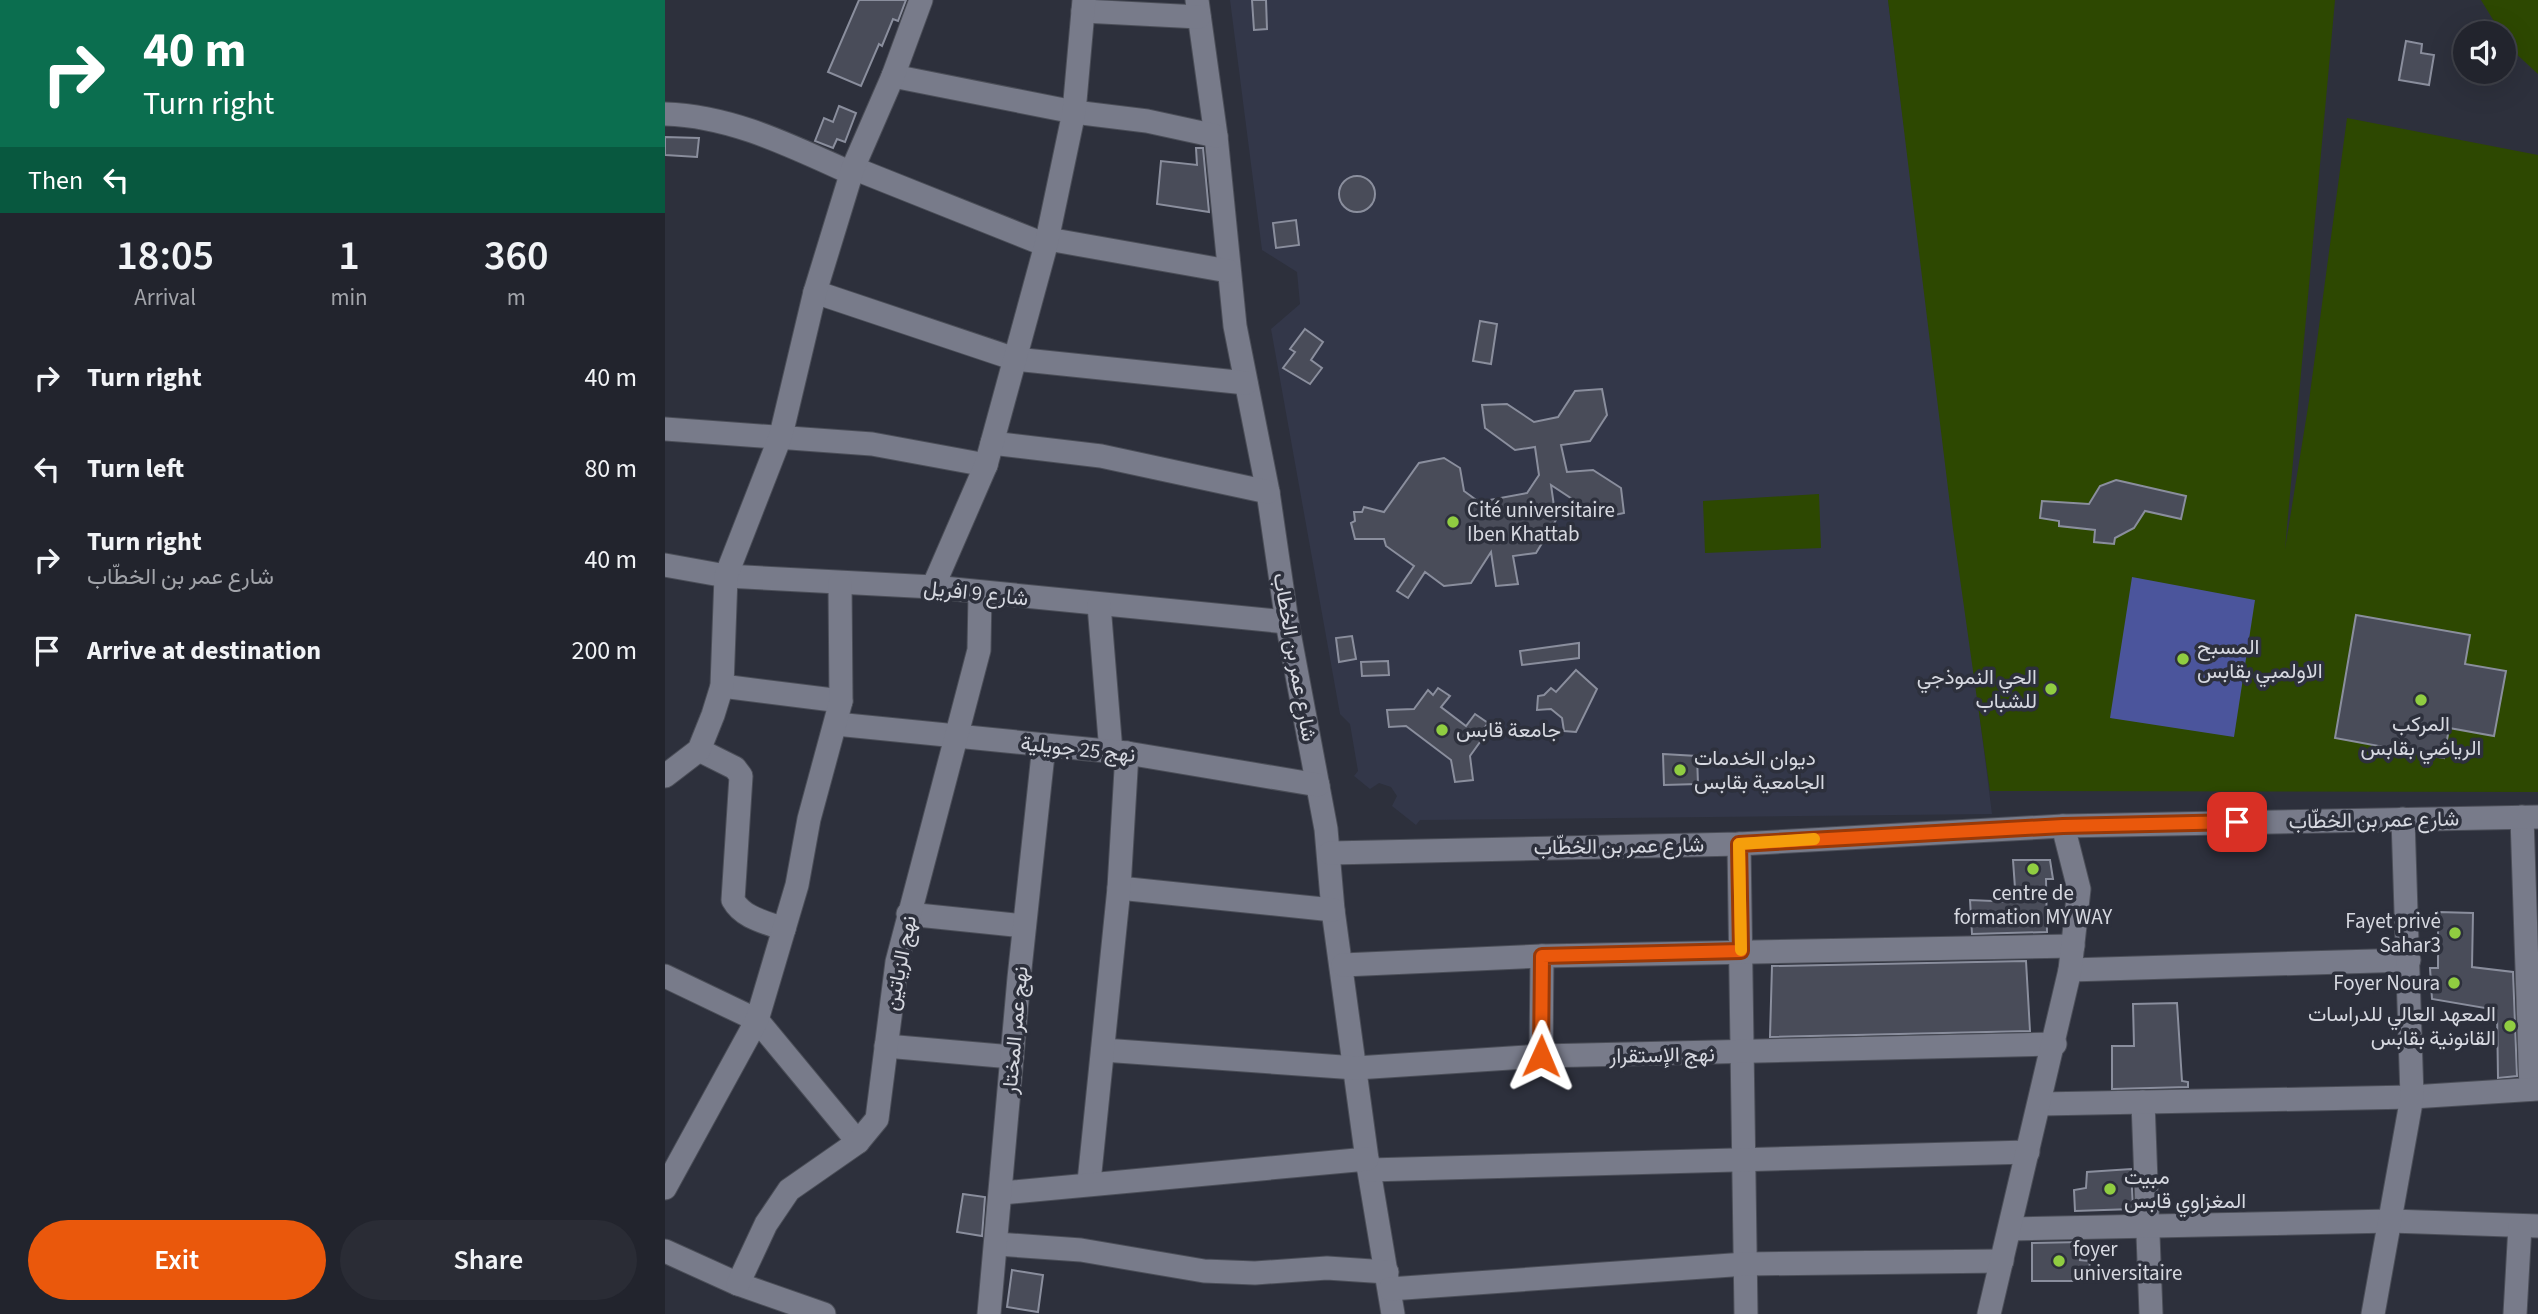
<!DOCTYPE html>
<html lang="en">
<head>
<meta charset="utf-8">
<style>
	body { margin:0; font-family:"Source Sans 3",Vazirmatn,sans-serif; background:#2a2c35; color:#f1f3f6; height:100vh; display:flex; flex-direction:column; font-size:26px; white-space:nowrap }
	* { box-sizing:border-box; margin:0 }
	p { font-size:23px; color:#a2a4aa }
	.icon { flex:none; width:38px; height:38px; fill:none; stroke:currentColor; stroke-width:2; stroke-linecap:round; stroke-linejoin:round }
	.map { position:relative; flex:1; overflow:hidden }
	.details { display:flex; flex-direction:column; background:#22242d; width:665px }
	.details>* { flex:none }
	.hud { background:#0b6e4f; color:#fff; overflow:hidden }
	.controls { position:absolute; left:1788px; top:21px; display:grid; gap:14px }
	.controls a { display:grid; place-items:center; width:63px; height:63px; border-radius:50%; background:#22242d; box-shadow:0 7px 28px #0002,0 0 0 2px #3f4149; font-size:35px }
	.pin { position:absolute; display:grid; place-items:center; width:60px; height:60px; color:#fff; margin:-30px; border-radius:14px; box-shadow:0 4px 10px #0006 }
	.me { position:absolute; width:77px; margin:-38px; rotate:1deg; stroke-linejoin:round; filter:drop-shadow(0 0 5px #0008) }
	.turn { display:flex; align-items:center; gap:24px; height:147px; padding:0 28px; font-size:32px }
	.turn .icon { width:91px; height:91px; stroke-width:2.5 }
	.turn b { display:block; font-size:49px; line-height:60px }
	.then { display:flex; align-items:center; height:66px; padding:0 28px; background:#0003; gap:14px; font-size:26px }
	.eta { display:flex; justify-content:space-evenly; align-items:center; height:119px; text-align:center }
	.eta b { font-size:42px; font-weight:600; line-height:49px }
	.cta { display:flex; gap:14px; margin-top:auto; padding:14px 28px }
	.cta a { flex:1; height:80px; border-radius:42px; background:#ea580c; color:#fff; font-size:28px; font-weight:600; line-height:80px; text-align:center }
	.cta a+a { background:#2a2c35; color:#f1f3f6 }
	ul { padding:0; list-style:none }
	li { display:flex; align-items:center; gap:21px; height:91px; padding:0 28px }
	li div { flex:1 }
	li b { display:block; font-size:26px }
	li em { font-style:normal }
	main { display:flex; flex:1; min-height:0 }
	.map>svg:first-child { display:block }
</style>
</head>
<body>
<main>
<section class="details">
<div class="hud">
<div class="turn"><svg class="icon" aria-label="right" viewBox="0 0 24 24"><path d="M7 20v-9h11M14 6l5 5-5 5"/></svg><div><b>40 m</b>Turn right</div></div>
<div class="then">Then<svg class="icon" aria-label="left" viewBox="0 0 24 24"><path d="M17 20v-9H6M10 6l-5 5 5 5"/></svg></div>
</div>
<div class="eta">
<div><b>18:05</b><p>Arrival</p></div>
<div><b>1</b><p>min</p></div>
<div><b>360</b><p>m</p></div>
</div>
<ul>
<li><svg class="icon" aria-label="right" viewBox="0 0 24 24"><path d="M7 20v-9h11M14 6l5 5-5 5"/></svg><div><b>Turn right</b></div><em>40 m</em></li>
<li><svg class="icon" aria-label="left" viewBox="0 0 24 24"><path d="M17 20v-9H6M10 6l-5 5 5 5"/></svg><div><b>Turn left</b></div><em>80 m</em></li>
<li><svg class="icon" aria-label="right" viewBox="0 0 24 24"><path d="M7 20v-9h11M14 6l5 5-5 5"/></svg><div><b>Turn right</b><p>شارع عمر بن الخطّاب</p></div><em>40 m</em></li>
<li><svg class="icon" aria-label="arrive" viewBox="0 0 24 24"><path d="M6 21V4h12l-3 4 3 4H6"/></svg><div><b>Arrive at destination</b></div><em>200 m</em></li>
</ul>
<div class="cta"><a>Exit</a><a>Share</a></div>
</section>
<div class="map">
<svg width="1873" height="1314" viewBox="0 0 1873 1314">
	<rect width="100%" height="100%" fill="#2d303c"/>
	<path fill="#333749" d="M565,0h658l104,814 -572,6 -4,5 -24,-19 5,-10 -6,-9 -12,-4 -9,6 -16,-13 4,-5 -8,-47 -10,-10 -69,-385 29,-25 -3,-32 -35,-22z"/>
	<g fill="#2d4801">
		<path d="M1223,0h447l-50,549 24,-148 38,-283 191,37v637l-548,-1 -37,-262z"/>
		<path d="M1816,0h57v74l-27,-25z"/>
		<path d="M1154,494l2,54 -116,5 -2,-52z"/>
	</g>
	<path fill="#4b559c" d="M1467,577l123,23 -21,137 -124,-19z"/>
	<g fill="#494c59" stroke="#8a8e9d" stroke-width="2">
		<path d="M194,0h47l-8,21 -5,-2 -11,27 -3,-2 -18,42 -33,-14z"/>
		<path d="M587,0h14l1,29 -13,1z"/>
		<path d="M1741,41l16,3 -1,9 13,2 -5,30 -30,-5z"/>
		<path d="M174,106l17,7 -11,29 -8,-3 -4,9 -18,-7 9,-23 9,4z"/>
		<path d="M0,137l34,1 -2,19 -32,-2z"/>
		<path d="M531,148h7l6,64 -52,-8 4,-43 36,4z"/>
		<circle cx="692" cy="194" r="18"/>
		<path d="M631,220l3,25 -23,3 -3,-25z"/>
		<path d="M815,321l17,3 -6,40 -18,-3z"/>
		<path d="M640,329l18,13 -12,18 11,8 -12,16 -27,-16 12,-16 -5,-3z"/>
		<path d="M937,389l5,26 -17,26 -29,4 6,27 26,-2 28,18 3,25 -23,5 -50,-33 5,35 -20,33 -23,3 5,28 -22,2 -5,-34 -20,31 -27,3 -19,-14 -17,26 -11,-7 17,-25 -28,-20 -2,-7h-29l-4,-16 4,-2 -1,-9h8l2,-5 20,5 35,-49 25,-5 16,10 4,23 15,11 48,-9 12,-18 -4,-28 -20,3 -30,-22 -3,-23 25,-1 27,18 24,-5 17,-26z"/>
		<path d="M1451,480l70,16 -5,23 -36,-8 -11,17 -19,10 -1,6 -20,-2 1,-12 -36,-4v-5l-19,-3 2,-17 47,3 11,-18z"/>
		<path d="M1691,615l114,20 -5,29 41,7 -12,65 -45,-8 -5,30 -109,-20z"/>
		<path d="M687,636l4,23 -17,3 -3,-24z"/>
		<path d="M914,643v15l-57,7 -2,-14z"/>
		<path d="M723,661l1,14 -27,1 -1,-14z"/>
		<path d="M911,670l21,19 -21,43 -12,-1 -2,-13 -11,-9 -14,1 1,-14 6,-1 7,-7 5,4z"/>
		<path d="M773,688l12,8 -9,11 25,19 9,-12 13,9 -7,9 4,3 -15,21 3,24 -18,2 -4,-22 -45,-34 -17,1 -2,-17 27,-1 14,-19 5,5z"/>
		<path d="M998,754l34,2 1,28 -34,1z"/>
		<path d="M1348,860h37l3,19h-7l1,53 -75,2 -2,-34 46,2z"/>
		<path d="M1773,912l35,1 -1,54 41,5 4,104 -19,2 -1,-68 -65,-11 -2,-31h8z"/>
		<path d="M1361,961l4,70 -260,6 2,-71z"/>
		<path d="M1512,1003l5,78 6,1v5l-76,2v-43h22l-1,-42z"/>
		<path d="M1466,1169l2,40 -58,2 -1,-21 12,-2 1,-16z"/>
		<path d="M298,1194l22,3 -3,39 -25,-4z"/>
		<path d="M1417,1242l-2,18 10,1 -2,20h-56v-38z"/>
		<path d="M347,1270l31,5 -5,37 -31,-5z"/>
	</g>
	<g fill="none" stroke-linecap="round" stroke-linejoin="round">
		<defs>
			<g id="minor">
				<path d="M532,0l19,136 19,190 33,166 19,130 39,207 7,81 34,249 26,155"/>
				<path d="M418,11l116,6"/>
				<path d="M228,76l181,36 73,9 69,15"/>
				<path d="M0,114c67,2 126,32 186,59"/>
				<path d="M188,168l193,77"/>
				<path d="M383,239l180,32"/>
				<path d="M150,292l200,67 231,24"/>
				<path d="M0,429l207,15 114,21"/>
				<path d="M327,443l109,13 167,36"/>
				<path d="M0,565l61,11 207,11 354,35"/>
				<path d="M268,587l53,-122 60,-220 28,-133 10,-112"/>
				<path d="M434,605l12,147"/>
				<path d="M57,686l119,15"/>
				<path d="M171,724l291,29 191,32"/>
				<path d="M34,750l36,18 6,8 -8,124c10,18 32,22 51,29"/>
				<path d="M0,776l34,-26 14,-35 9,-29 4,-110 55,-141 34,-143 38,-124 40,-92 28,-76"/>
				<path d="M1857,817l9,272"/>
				<path d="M1074,844l7,470"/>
				<path d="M665,853l409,-9 324,-18 475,-9"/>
				<path d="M454,888l214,22"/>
				<path d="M243,914l116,12"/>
				<path d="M678,965l199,-9 531,-10"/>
				<path d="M1405,970l339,-10"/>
				<path d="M0,976l92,44 101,122"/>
				<path d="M221,1046l126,11"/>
				<path d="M438,1050l253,18 185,-12 514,-12"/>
				<path d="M876,1056l1,-100"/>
				<path d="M1478,1102l8,212"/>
				<path d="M1376,1104l371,-7 126,-8"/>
				<path d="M704,1170l659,-18"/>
				<path d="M424,1182l30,-294 8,-135"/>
				<path d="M0,1188l92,-168 40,-135 12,-66 32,-118 -1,-118"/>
				<path d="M337,1193l365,-34"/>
				<path d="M1345,1229l381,-8 147,5"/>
				<path d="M332,1244l84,6 123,21 51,2 72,-5 60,4"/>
				<path d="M0,1251l73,33 86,30"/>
				<path d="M73,1284l28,-60 23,-34 69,-48 19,-23 20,-157 82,-312 1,-57"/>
				<path d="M725,1289l356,-25 256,-3"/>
				<path d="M324,1314l30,-336 25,-233"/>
				<path d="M1324,1314l81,-344 9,-81 -16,-63"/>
				<path d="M1708,1314l39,-217 -9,-278"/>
				<path d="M1850,1314l5,-88"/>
			</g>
		</defs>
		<use href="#minor" stroke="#4b4e58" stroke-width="25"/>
		<use href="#minor" stroke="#787b8a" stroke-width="23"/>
	</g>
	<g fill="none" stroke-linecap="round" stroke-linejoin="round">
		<defs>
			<path id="route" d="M876,1056l1,-100 199,-5 -2,-107 324,-18 174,-4"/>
		</defs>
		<use href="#route" stroke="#983908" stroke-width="18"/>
		<use href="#route" stroke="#ea580c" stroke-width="12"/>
		<path stroke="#f59e0b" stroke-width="12" d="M1076,950l-2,-106 75,-5"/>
	</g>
	<g fill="#90cd41" stroke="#2d303c" stroke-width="2.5">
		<circle cx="788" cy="522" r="7"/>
		<circle cx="1518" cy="659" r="7"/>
		<circle cx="1386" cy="689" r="7"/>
		<circle cx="1756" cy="700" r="7"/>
		<circle cx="777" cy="730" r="7"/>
		<circle cx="1015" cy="770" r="7"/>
		<circle cx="1368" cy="869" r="7"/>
		<circle cx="1790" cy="933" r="7"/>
		<circle cx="1789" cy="983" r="7"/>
		<circle cx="1845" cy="1026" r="7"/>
		<circle cx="1445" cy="1189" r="7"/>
		<circle cx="1394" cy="1261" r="7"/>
	</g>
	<g text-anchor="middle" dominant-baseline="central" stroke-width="7" stroke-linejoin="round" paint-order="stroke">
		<g font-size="21" fill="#d6d8e0" stroke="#2d303c" text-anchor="start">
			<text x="802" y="510">Cité universitaire<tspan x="802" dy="24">Iben Khattab</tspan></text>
			<text x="1532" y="647">المسبح<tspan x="1532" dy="24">الاولمبي بقابس</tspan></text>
			<text x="1372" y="677" text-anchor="end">الحي النموذجي<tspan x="1372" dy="24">للشباب</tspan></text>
			<text x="1756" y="724" text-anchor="middle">المركب<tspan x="1756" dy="24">الرياضي بقابس</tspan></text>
			<text x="791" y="730">جامعة قابس</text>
			<text x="1029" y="758">ديوان الخدمات<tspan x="1029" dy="24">الجامعية بقابس</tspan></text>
			<text x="1368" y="893" text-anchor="middle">centre de<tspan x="1368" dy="24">formation MY WAY</tspan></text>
			<text x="1776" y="921" text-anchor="end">Fayet privė<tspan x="1776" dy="24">Sahar3</tspan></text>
			<text x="1775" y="983" text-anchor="end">Foyer Noura</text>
			<text x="1831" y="1014" text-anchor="end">المعهد العالي للدراسات<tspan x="1831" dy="24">القانونية بقابس</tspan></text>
			<text x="1459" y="1177">مبيت<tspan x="1459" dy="24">المغزاوي قابس</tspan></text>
			<text x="1408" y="1249">foyer<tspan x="1408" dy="24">universitaire</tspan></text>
		</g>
		<g font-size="21" fill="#d6d8e0" stroke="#2d303c">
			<text transform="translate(311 593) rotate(6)">شارع 9 افريل</text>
			<text transform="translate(630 657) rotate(80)">شارع عمر بن الخطاب</text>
			<text transform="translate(413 749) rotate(6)">نهج 25 جويلية</text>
			<text transform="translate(1709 820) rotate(-1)">شارع عمر بن الخطّاب</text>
			<text transform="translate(954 846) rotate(-1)">شارع عمر بن الخطّاب</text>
			<text transform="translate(235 963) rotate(-79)">نهج الزياتين</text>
			<text transform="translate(350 1030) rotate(-85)">نهج عمر المختار</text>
			<text transform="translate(997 1055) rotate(-1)">نهج الإستقرار</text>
		</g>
	</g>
</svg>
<div class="controls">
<a><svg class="icon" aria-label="sound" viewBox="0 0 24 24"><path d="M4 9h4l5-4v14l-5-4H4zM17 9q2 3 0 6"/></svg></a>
</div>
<div class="pin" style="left:1572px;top:822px;background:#d93025"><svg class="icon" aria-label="arrive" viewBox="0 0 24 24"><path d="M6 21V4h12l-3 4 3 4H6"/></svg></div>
<svg class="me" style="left:876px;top:1056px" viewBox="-20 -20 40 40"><path d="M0-17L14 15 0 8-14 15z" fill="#ea580c" stroke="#fff" stroke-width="4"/></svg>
</div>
</main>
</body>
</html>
